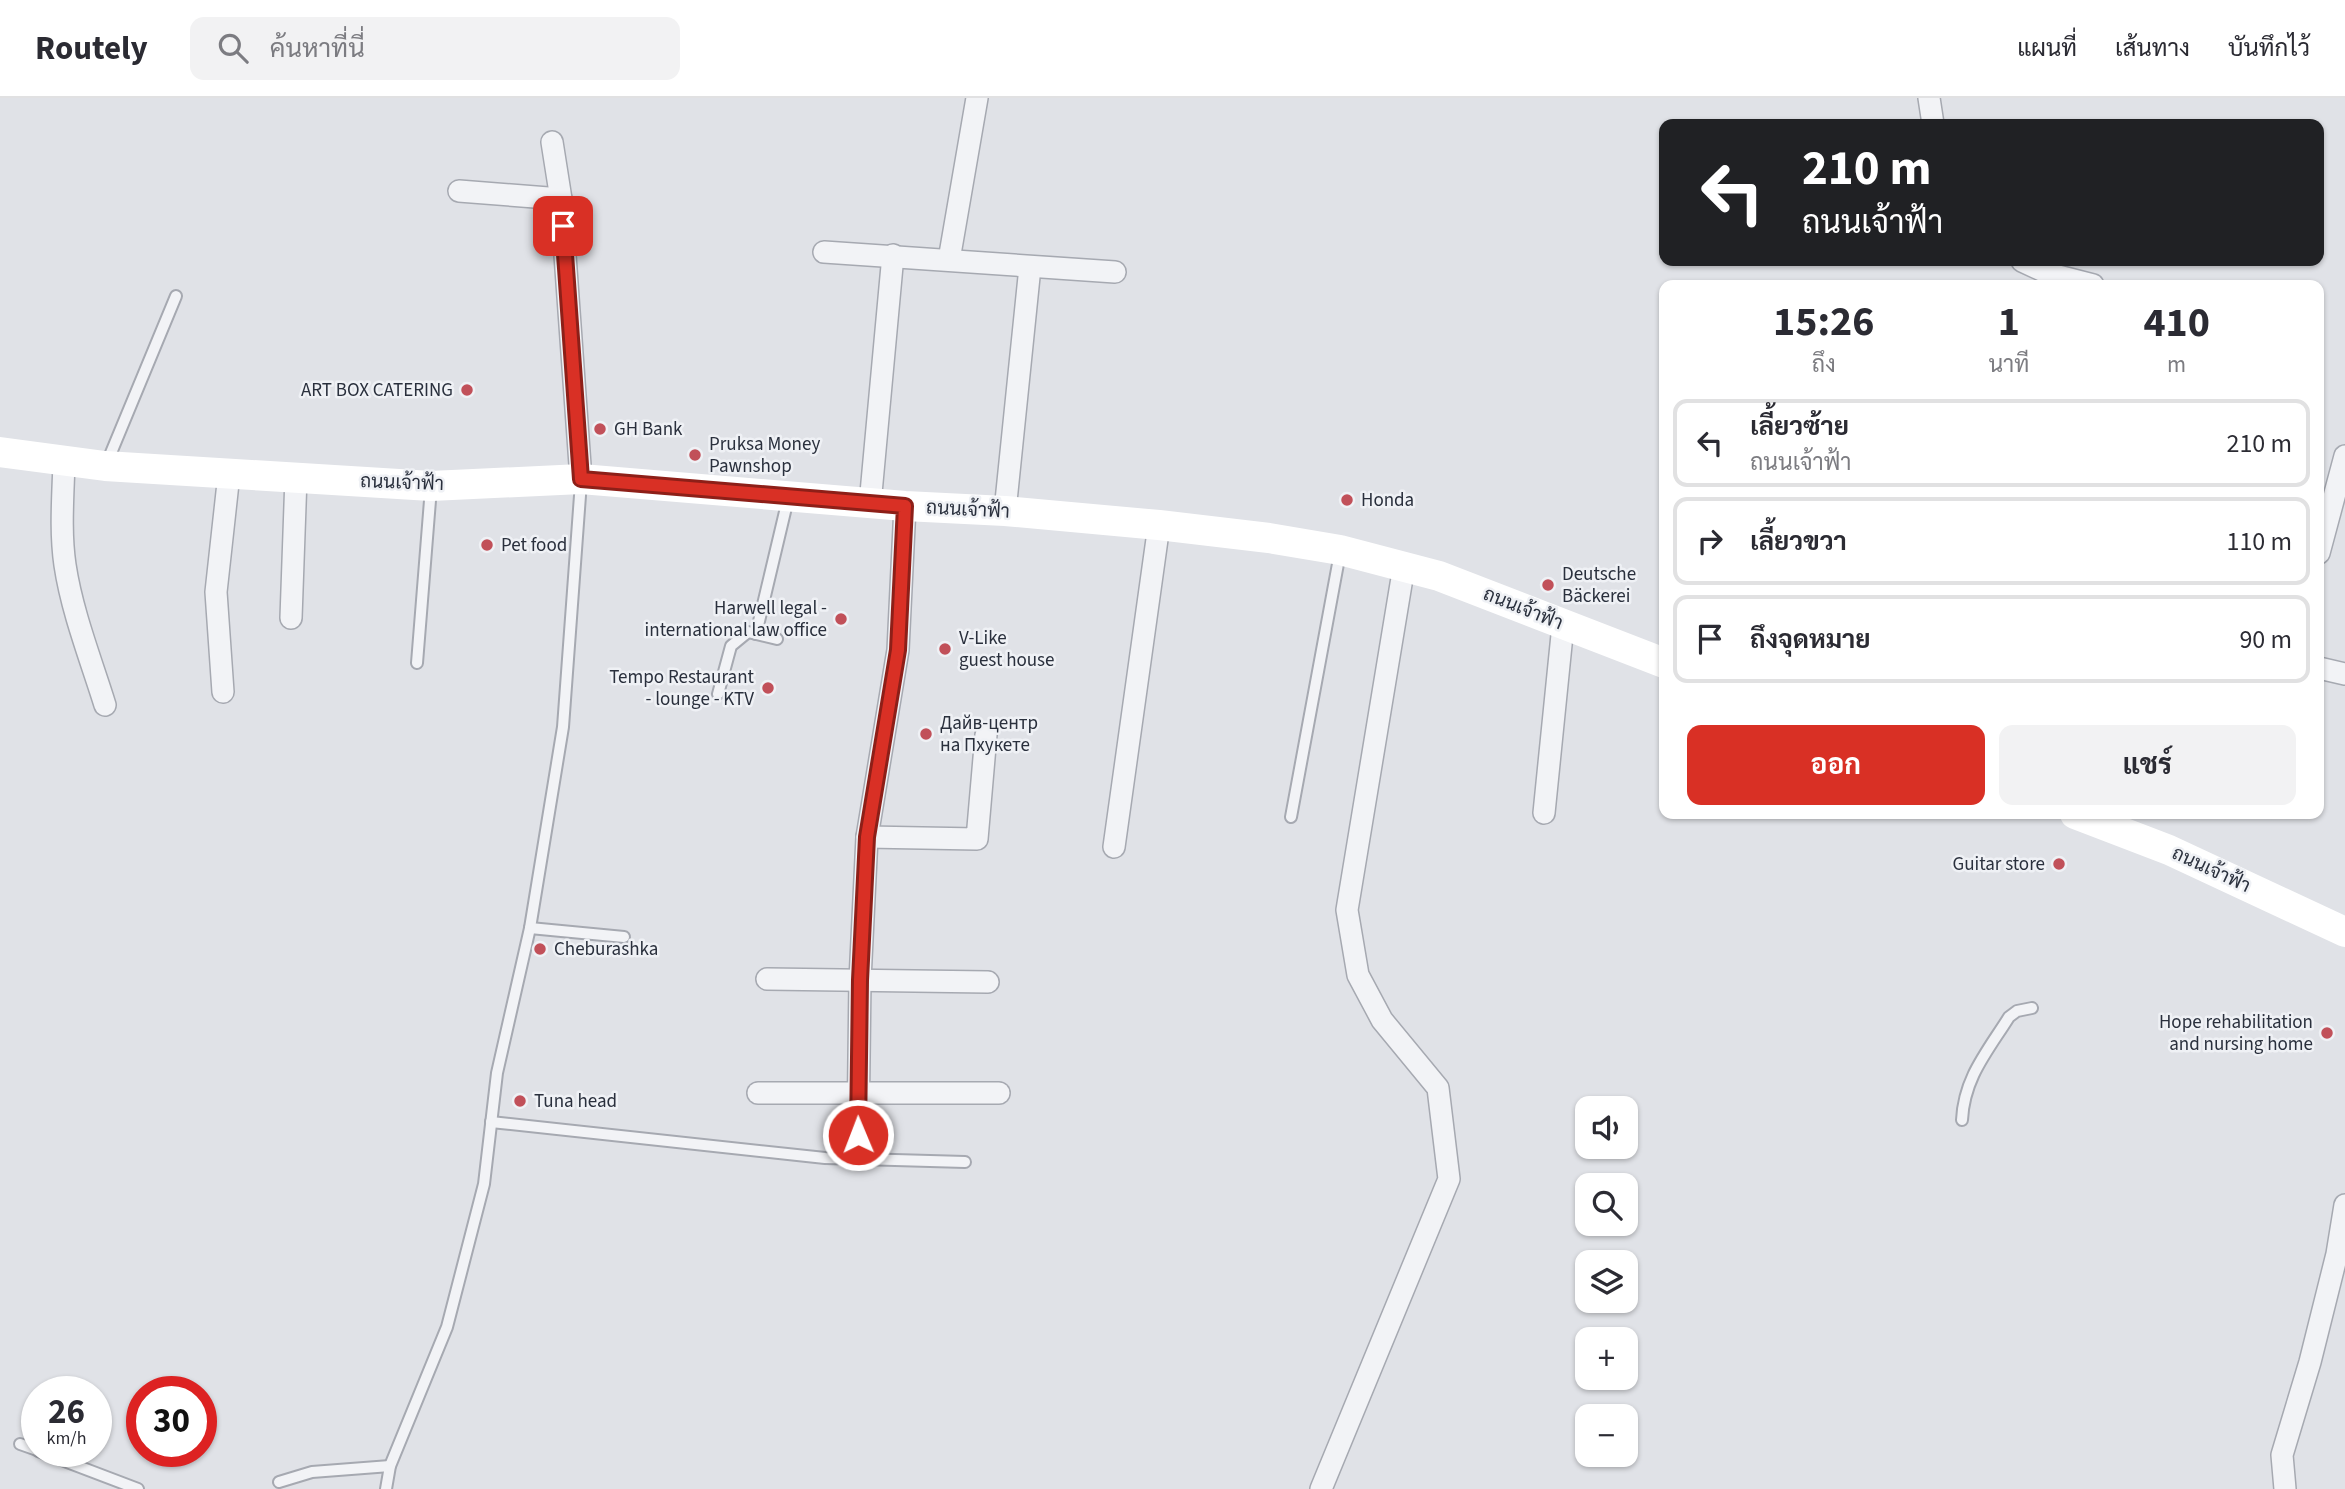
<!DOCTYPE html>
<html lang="th">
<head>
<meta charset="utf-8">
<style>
	body { margin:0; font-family:"Source Sans 3",Sarabun,sans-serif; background:#f2f2f3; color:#2b2b33; height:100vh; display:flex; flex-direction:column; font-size:26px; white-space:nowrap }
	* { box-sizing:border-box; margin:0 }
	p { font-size:23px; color:#7c7c81 }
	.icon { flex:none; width:38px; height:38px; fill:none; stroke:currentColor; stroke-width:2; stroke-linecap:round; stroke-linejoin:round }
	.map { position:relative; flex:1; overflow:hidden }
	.side { position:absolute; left:1659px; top:182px; width:665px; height:539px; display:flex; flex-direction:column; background:#fff; border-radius:14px; box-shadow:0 2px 5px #0004 }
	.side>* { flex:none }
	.hud { position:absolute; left:1659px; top:21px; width:665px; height:147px; border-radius:14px; box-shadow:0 2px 5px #0004; background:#202124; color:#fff; overflow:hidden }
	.tools { position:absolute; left:1575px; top:998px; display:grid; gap:14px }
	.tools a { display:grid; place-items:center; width:63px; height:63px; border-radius:14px; background:#fff; box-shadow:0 2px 5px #0004; font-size:35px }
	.speed { position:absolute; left:21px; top:1278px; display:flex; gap:14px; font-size:35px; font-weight:700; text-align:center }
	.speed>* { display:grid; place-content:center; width:91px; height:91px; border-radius:50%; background:#fff; box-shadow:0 2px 5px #0004; line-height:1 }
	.speed small { font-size:18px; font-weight:400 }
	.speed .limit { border:10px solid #d22; background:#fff; color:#111 }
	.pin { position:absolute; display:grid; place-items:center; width:60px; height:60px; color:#fff; margin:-30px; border-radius:14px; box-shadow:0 4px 10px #0006 }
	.me { position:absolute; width:77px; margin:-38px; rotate:359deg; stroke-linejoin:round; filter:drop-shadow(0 0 5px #0008) }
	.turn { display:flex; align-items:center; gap:24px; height:147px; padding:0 28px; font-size:32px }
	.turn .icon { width:91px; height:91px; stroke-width:2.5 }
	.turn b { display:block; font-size:49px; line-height:60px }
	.eta { display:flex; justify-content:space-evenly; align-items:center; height:119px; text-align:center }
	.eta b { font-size:42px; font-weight:700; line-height:49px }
	.primary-button { display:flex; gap:14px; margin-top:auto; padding:14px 28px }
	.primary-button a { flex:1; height:80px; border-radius:14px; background:#d93025; color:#fff; font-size:28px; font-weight:700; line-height:80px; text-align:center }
	.primary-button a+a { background:#f2f2f3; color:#2b2b33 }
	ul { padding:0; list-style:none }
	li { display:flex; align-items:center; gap:21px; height:88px; margin:0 14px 10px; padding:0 14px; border:4px solid #e1e1e2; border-radius:14px }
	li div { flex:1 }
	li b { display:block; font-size:26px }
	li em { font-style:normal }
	header { display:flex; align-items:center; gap:42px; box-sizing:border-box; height:98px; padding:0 35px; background:#fff; border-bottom:2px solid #e1e1e2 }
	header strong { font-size:33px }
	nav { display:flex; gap:38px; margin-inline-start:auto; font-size:24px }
	.search { width:490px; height:63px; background:#f2f2f3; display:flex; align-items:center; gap:18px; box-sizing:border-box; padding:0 24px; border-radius:14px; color:#7c7c81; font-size:26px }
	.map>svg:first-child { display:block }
</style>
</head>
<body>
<header>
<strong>Routely</strong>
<div class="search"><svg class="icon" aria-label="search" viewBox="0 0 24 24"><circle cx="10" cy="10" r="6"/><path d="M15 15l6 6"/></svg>ค้นหาที่นี่</div>
<nav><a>แผนที่</a><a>เส้นทาง</a><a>บันทึกไว้</a></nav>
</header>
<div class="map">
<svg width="2345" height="1391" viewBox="0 0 2345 1391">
	<rect width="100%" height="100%" fill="#e0e2e7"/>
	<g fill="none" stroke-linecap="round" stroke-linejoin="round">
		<defs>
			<g id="lane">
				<path d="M106,367l70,-169"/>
				<path d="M756,536l32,-135"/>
				<path d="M417,565l14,-175"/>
				<path d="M718,596l13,-48 17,-14 29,7"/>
				<path d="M1291,719l49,-264"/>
				<path d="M530,830l94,9"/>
				<path d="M1962,1022c2,-42 25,-68 47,-103l8,-6 15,-3"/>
				<path d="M491,1024l334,36 140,4"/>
				<path d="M20,1346l17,6"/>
				<path d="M38,1353l100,38"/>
				<path d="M279,1384l33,-10 78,-6"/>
				<path d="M386,1391l4,-23 57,-139 37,-143 13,-111 33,-145 33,-201 18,-245"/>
			</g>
			<g id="street">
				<path d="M1929,0l4,26"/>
				<path d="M552,44l9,57 20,280"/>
				<path d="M459,93l102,8"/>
				<path d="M824,154l291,20"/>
				<path d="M949,162l28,-162"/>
				<path d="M2022,163l28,13 43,11"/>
				<path d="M64,364c-1,34 -4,69 1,103 7,47 26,95 40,140"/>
				<path d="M870,406l23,-249"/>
				<path d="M1005,413l25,-244"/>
				<path d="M2319,455l26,-97"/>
				<path d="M291,520l5,-141"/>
				<path d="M2319,570l26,6"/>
				<path d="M223,594l-7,-100 13,-118"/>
				<path d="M1544,715l19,-188"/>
				<path d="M867,739l110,2 9,-104"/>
				<path d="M1114,749l45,-322"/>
				<path d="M767,881l221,3"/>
				<path d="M758,995h241"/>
				<path d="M858,1037l2,-155 7,-143 31,-187 7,-144"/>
				<path d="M1321,1391l128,-310 -11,-91 -56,-68 -24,-45 -11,-65 57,-344"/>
				<path d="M2285,1391l-3,-34 28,-93 27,-108 8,-49"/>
			</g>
		</defs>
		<use href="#lane" stroke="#a6a9b1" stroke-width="14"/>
		<use href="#street" stroke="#a6a9b1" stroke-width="24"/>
		<use href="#lane" stroke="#f2f3f6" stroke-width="10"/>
		<use href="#street" stroke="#f2f3f6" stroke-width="21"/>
		<g stroke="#fff" stroke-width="30">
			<path d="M0,354l105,14 326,20 150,-7 324,27 100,5 154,14 110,13 71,12 99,26 225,87"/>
			<path d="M2075,716l94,36 176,82"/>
		</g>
	</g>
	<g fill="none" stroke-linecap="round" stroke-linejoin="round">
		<defs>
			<path id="route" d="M563,128l18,253 324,27 -7,144 -31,187 -7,143 -2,155"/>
		</defs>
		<use href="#route" stroke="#8d1f18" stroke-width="18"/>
		<use href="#route" stroke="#d93025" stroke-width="12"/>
	</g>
	<g fill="#c15059" stroke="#eff1f5" stroke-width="2.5">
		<circle cx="467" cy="292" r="7"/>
		<circle cx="600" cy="331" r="7"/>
		<circle cx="695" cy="357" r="7"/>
		<circle cx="1347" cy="402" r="7"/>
		<circle cx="487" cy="447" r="7"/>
		<circle cx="1548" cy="487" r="7"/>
		<circle cx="841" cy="521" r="7"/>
		<circle cx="945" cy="551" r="7"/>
		<circle cx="768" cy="590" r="7"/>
		<circle cx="926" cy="636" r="7"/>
		<circle cx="2059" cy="766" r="7"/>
		<circle cx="540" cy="851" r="7"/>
		<circle cx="2327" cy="935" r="7"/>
		<circle cx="520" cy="1003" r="7"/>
	</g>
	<g text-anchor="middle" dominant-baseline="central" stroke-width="5" stroke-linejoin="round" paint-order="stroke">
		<g font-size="19" fill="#2a303d" stroke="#eff1f5" text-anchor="start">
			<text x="453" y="292" text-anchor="end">ART BOX CATERING</text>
			<text x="614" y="331">GH Bank</text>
			<text x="709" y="346">Pruksa Money<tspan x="709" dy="22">Pawnshop</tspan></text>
			<text x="1361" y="402">Honda</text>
			<text x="501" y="447">Pet food</text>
			<text x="1562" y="476">Deutsche<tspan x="1562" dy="22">Bäckerei</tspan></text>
			<text x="827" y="510" text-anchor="end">Harwell legal -<tspan x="827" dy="22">international law office</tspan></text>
			<text x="959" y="540">V-Like<tspan x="959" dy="22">guest house</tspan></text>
			<text x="754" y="579" text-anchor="end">Tempo Restaurant<tspan x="754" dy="22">- lounge - KTV</tspan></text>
			<text x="940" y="625">Дайв-центр<tspan x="940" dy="22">на Пхукете</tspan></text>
			<text x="2045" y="766" text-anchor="end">Guitar store</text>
			<text x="554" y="851">Cheburashka</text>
			<text x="2313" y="924" text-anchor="end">Hope rehabilitation<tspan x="2313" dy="22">and nursing home</tspan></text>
			<text x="534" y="1003">Tuna head</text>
		</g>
		<g font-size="19" fill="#2a303d" stroke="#eff1f5">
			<text transform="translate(402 385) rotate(2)">ถนนเจ้าฟ้า</text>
			<text transform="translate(968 412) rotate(3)">ถนนเจ้าฟ้า</text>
			<text transform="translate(1523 511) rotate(22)">ถนนเจ้าฟ้า</text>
			<text transform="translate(2211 772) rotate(25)">ถนนเจ้าฟ้า</text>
		</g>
	</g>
</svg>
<div class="tools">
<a><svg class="icon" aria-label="sound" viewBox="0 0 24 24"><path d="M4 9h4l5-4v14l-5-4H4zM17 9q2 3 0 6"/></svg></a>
<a><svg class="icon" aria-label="search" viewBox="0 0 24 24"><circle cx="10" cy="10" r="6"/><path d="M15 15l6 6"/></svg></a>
<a><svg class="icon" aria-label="layers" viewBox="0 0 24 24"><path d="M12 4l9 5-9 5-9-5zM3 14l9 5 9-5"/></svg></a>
<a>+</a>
<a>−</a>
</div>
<div class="speed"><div>26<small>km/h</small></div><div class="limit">30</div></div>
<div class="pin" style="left:563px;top:128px;background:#d93025"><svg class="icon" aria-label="arrive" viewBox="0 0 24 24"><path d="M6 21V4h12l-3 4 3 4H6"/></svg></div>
<svg class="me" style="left:858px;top:1037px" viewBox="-20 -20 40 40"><circle r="17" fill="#d93025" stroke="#fff" stroke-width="3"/><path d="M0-11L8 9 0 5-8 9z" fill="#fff"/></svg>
<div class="hud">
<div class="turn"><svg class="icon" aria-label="left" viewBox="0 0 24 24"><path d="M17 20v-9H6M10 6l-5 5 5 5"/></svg><div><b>210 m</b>ถนนเจ้าฟ้า</div></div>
</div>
<section class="side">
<div class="eta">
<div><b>15:26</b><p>ถึง</p></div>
<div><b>1</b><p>นาที</p></div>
<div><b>410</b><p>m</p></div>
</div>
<ul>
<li><svg class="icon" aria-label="left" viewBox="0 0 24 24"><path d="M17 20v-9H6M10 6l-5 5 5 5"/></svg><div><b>เลี้ยวซ้าย</b><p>ถนนเจ้าฟ้า</p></div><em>210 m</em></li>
<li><svg class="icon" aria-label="right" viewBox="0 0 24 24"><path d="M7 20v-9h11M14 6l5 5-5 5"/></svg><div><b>เลี้ยวขวา</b></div><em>110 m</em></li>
<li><svg class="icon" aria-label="arrive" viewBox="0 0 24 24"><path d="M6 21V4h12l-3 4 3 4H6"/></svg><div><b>ถึงจุดหมาย</b></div><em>90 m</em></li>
</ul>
<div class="primary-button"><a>ออก</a><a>แชร์</a></div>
</section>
</div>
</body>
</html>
